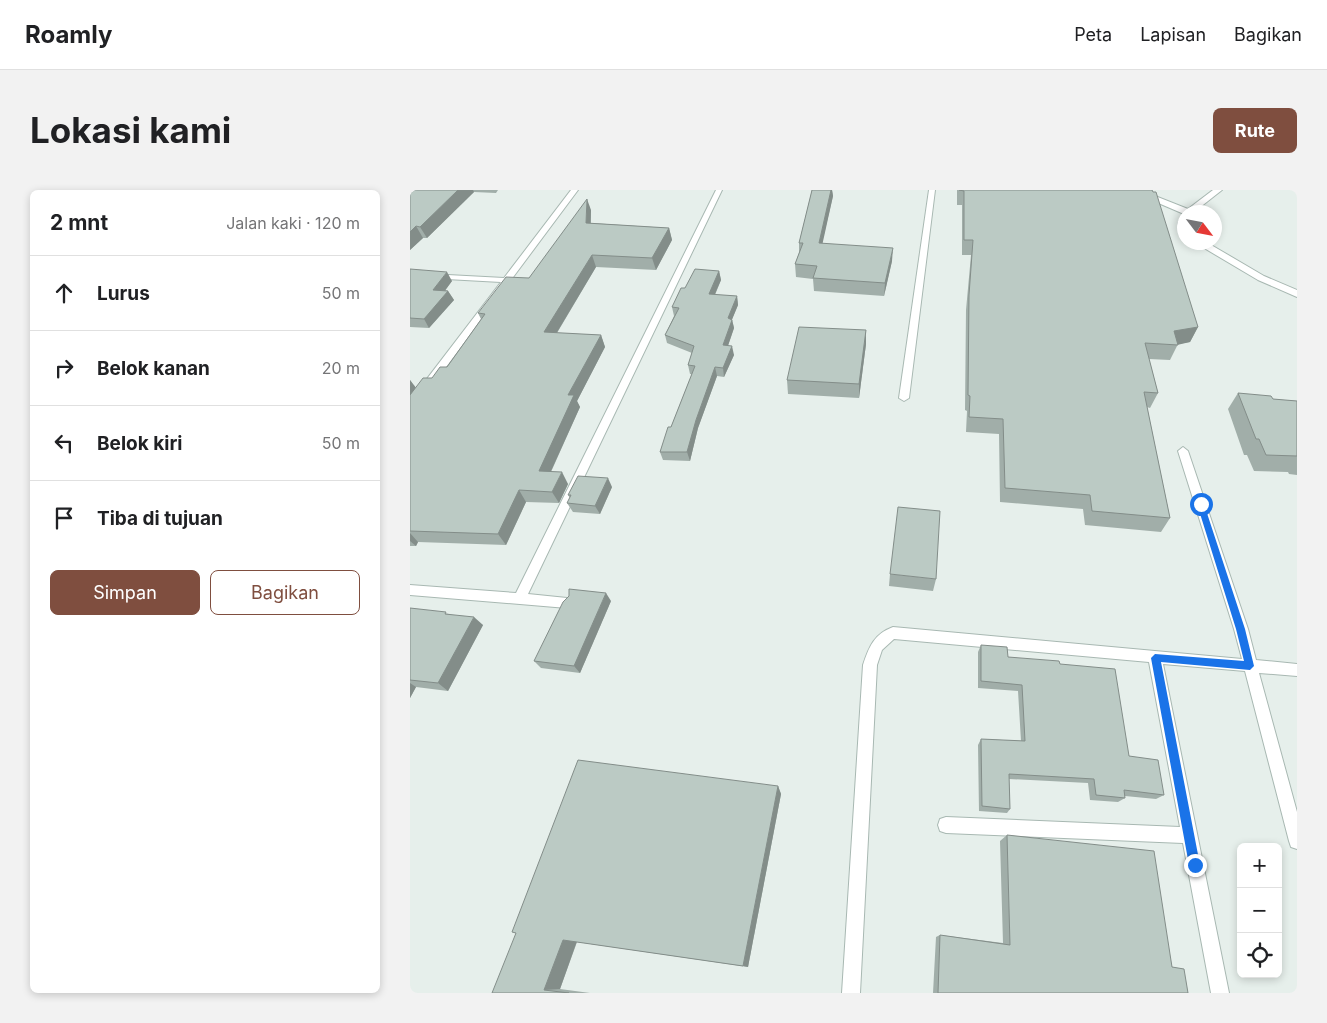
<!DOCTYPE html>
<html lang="id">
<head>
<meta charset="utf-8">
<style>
	body { margin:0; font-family:Inter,sans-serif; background:#f2f2f2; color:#202124 }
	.controls { position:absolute; right:15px; bottom:15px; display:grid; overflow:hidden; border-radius:8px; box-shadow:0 2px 8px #0003 }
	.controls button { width:45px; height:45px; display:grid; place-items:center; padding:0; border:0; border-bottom:1px solid #e0e0e0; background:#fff; color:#202124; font:25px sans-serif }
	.compass { position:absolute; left:767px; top:15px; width:45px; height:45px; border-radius:50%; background:#fff; box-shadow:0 2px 8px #0003; rotate:122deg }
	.stop { position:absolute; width:15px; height:15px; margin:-11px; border:4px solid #1a73e8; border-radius:50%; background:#fff }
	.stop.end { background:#1a73e8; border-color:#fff; box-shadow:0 1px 5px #0008 }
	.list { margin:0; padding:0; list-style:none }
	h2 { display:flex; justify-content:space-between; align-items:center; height:65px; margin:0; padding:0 20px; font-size:21px }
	h2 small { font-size:16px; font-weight:400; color:#757577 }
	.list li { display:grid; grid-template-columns:32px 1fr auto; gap:15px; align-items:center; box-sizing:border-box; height:75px; padding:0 20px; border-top:1px solid #e0e0e0 }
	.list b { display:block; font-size:19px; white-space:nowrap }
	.list em { font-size:16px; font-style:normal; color:#757577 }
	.actions { display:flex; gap:10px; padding:15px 20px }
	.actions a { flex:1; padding:11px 0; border:1px solid #7f4e3f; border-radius:8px; text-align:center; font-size:18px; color:#7f4e3f }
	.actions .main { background:#7f4e3f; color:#fff }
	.icon { flex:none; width:28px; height:28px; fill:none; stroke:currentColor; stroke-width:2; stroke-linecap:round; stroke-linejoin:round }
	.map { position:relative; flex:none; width:887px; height:803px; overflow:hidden; border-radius:8px }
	header { display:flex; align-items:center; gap:30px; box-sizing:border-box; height:70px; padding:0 25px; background:#fff; border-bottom:1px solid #e0e0e0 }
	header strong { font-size:24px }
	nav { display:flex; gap:28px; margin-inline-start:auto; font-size:18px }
	.intro { display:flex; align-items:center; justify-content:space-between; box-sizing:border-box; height:120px; padding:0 30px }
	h1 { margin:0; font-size:35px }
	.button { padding:12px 22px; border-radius:8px; background:#7f4e3f; color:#fff; font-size:18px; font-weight:700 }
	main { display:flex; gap:30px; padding:0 30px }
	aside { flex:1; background:#fff; border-radius:8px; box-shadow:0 2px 8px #0003 }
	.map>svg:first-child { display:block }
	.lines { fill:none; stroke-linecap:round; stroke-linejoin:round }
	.lane-casing { stroke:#a8b8b2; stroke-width:2 }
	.street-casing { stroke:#a8b8b2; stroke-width:2 }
	.lane { fill:#fff; fill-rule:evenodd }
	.street { fill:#fff; fill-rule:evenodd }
	.wall { fill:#a1aea9 }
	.shaded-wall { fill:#838d89 }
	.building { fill:#bbcac4; stroke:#838d89 }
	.route { fill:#1a73e8 }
</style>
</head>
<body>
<header>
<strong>Roamly</strong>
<nav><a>Peta</a><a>Lapisan</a><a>Bagikan</a></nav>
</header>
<div class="intro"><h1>Lokasi kami</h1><a class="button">Rute</a></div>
<main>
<aside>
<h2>2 mnt<small>Jalan kaki · 120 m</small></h2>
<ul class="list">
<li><svg class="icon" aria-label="ahead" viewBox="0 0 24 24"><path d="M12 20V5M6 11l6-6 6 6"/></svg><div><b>Lurus</b></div><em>50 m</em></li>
<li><svg class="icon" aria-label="right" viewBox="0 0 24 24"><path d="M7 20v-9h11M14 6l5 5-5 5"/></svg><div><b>Belok kanan</b></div><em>20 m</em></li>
<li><svg class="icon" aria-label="left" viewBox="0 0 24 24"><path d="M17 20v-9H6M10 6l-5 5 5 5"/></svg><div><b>Belok kiri</b></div><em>50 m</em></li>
<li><svg class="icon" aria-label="arrive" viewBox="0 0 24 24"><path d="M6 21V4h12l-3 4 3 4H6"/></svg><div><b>Tiba di tujuan</b></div></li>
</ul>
<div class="actions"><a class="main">Simpan</a><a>Bagikan</a></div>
</aside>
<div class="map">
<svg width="887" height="803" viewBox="0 0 887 803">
	<rect width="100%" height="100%" fill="#e6efeb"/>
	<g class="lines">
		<g class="lane-casing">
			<g id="lane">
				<polygon points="161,0 168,0 4,220 0,221 0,211 91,92 0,87 0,83 94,88"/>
				<polygon points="306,0 312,0 118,404 157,408 161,409 163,413 161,417 157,418 0,405 0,395 106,403"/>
				<polygon points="519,0 525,0 499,208 494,211 489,208"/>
				<path d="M773 257 778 261 838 439 846 470 887 474V486L849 483 887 622V659L881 657 879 651 835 481 753 474 819 803H801L773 653 536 643 530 641 528 635 530 629 536 627 770 637 739 472 484 449 472 460 467 475 450 803H432L453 475C459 457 464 444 483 437L832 469 824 439 768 261Z"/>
			</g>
		</g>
		<g class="street-casing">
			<g id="street">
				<polygon points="718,0 730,0 778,19 803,0 812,0 784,22 774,24"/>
				<polygon points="774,27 774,44 769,41 768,34 771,28"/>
				<polygon points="784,52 796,52 854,86 887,100 887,107 848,90"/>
			</g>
		</g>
		<use href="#lane" class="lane"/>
		<use href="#street" class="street"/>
	</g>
	<g class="wall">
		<polygon points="0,0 88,0 86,3 64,2 17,48 13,48 0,60"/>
		<polygon points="402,0 422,0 423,6 412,53 482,71 474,106 404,101 403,89 386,87 385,74 389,63 389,53"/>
		<polygon points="547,0 742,0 788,137 780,152 768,154 760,170 739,169 748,203 740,218 737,217 760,328 751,342 675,335 673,319 590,312 589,244 556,242 557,221 555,220 556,120 561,65 552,65 552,15 547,15"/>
		<polygon points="181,20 181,33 259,38 262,50 246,80 186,77 147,143 191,145 195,157 167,211 170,217 141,282 158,294 149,313 116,312 96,355 8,352 6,356 0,356 0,190 5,198 22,188 37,177 71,129 68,123 119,88"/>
		<polygon points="0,79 42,91 35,100 38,101 44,110 19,138 0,137"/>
		<polygon points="309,81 311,90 305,105 327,106 328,115 322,129 324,138 318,156 324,165 314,187 307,186 288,238 280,271 253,270 250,262 261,237 282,184 280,184 278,175 282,163 257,153 255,145 264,126 262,117"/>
		<polygon points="456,140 456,154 449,208 378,204 377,190"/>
		<polygon points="828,203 863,209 887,211 887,285 879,284 878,282 844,281 837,265 834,265 818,219"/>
		<polygon points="202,297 190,324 163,322 157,313 160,308 158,305"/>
		<polygon points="480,384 526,389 523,401 479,396"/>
		<polygon points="201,411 170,483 131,478 124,471"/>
		<polygon points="0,418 39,424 73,435 38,501 6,497 0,508"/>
		<polygon points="571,455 598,467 650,474 719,566 754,605 746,609 715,606 715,608 708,612 680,610 678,593 599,589 600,619 597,623 569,621 568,555 571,549 611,551 608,501 568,498 568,462"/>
		<polygon points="368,596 371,604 338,777 167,752 150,799 180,803 82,803"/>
		<polygon points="597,645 762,777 778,803 523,803 526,747 530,745 593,753 590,651"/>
	</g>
	<g class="shaded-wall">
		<polygon points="48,0 63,0 64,2 17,48 10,37"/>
		<polygon points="421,0 422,0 423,6 410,65 409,53"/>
		<polygon points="177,9 181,20 180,45 176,33"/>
		<polygon points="6,36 13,48 0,60 0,42"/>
		<polygon points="259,38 262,50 246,80 242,68"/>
		<polygon points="483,58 482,71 474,106 475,93"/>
		<polygon points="182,65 186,77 140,154 134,142"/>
		<polygon points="309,81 311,90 301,113 299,104"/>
		<polygon points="37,82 42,91 29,109 23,100"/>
		<polygon points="38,101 44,110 19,138 14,129"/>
		<polygon points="327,106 328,115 319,137 318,128"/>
		<polygon points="322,130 324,138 315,164 313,155"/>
		<polygon points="788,137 780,152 767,155 764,141"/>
		<polygon points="456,140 456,154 449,208 449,194"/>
		<polygon points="191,145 195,157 167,211 170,217 136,292 129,281 158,205"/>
		<polygon points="322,156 324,165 314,187 313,178"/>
		<polygon points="305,177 307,186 288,238 280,271 277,262 286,230"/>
		<polygon points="0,190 7,199 0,208"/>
		<polygon points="152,282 158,294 149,313 142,302"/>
		<polygon points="198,288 202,297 190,324 185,316"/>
		<polygon points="109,300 116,312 96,355 88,344"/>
		<polygon points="0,343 8,352 6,356 0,351"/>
		<polygon points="196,403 201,411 170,483 164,476"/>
		<polygon points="64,427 73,435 38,501 28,493"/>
		<polygon points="0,493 6,497 0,508"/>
		<polygon points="368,596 371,604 338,777 333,776"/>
		<polygon points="153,750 167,751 150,799 134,800"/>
	</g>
	<g class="building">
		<polygon points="0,0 48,0 10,37 6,36 0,42"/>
		<polygon points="402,0 421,0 409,53 483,58 475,93 403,88 407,76 385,74 393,53 389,53"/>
		<polygon points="549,0 742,0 743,2 746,2 788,137 764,141 768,155 735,153 748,203 734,202 760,328 682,321 680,305 595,298 593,229 559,227 560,206 558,205 559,105 563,50 554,50 554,1"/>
		<polygon points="177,9 176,33 259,38 242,68 182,65 134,142 191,145 158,205 164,205 129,281 152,282 142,302 109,300 88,344 0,341 0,205 13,188 22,188 30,177 37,177 75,124 68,123 96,87 119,88"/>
		<polygon points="0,79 37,82 23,100 38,101 14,129 0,128"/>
		<polygon points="285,79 309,81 299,104 327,106 318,128 322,130 313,155 322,156 313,178 305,177 286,230 277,262 250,262 258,237 261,237 285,176 278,175 284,156 255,145 269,118 262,117 271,98 275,98"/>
		<polygon points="389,137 456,140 449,194 377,190"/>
		<polygon points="828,203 861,206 863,209 887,211 887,266 856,265 849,249 846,249"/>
		<polygon points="168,286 198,288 185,316 157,313 161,305 158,305"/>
		<polygon points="488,317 530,321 526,389 480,384"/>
		<polygon points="159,399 196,403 164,476 124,471 153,412 159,406"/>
		<polygon points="0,418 36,422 35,424 64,427 28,493 0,490"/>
		<polygon points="571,455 597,457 598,467 649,471 650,474 705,479 719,566 748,570 754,605 714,600 715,608 686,605 684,589 599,584 600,619 572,616 571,549 615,551 612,495 571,491"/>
		<polygon points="168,570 368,596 333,776 153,750 134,800 159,803 82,803 106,743 102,742"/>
		<polygon points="597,645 744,661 762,777 774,779 778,803 528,803 530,745 600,755"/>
	</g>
	<polygon class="route" points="791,311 794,314 835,439 844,476 840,480 751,472 790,675 788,678 785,680 781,678 779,675 741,468 745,464 834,471 826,439 787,314"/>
</svg>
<div class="controls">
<button>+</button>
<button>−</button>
<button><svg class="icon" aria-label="locate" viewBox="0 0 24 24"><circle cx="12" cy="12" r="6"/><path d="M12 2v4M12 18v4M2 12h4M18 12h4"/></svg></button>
</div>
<svg class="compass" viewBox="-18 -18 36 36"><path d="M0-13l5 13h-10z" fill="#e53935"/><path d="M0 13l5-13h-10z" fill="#757577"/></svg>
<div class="stop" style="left:791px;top:314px"></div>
<div class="stop end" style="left:785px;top:675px"></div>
</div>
</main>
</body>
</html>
